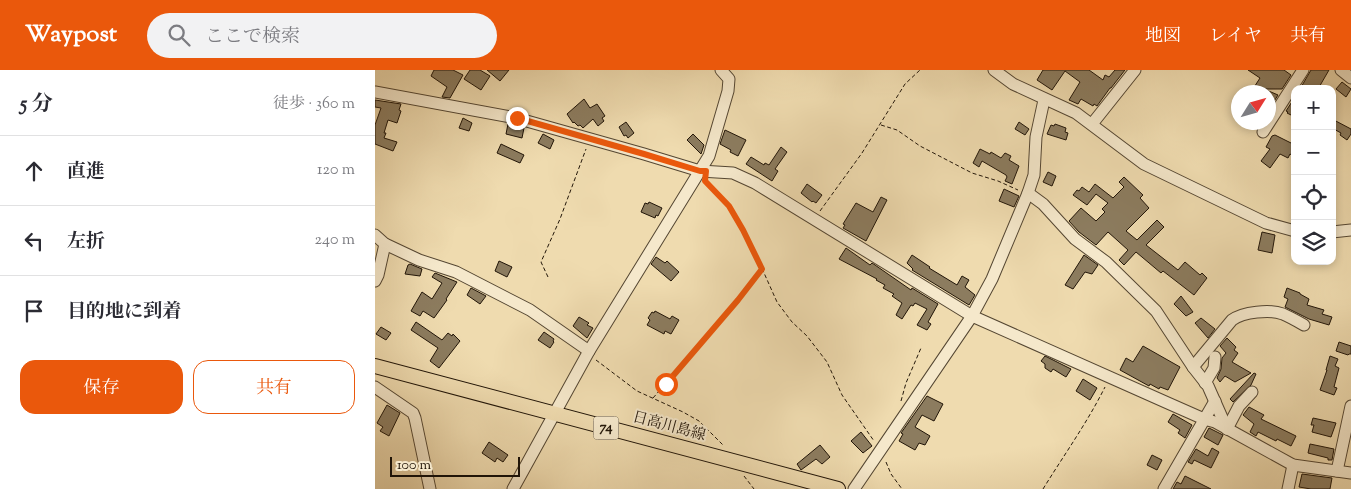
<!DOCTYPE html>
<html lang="ja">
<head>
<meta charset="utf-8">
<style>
	body { margin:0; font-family:"Sorts Mill Goudy","Noto Serif JP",serif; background:#f2f2f3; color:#2b2b33 }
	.controls { position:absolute; right:15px; top:15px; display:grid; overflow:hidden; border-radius:10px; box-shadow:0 2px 8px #0003 }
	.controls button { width:45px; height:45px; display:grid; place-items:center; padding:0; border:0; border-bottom:1px solid #e1e1e2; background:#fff; color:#2b2b33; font:25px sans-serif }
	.compass { position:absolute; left:856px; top:15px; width:45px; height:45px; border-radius:50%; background:#fff; box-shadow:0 2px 8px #0003; rotate:53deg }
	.scale { position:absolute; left:15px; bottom:12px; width:130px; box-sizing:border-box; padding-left:5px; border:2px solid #211508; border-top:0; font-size:14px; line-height:18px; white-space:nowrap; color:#211508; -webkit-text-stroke:4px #f5e8cb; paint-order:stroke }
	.stop { position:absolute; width:15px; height:15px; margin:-11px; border:4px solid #ea580c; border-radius:50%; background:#fff }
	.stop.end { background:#ea580c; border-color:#fff; box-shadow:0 1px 5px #0008 }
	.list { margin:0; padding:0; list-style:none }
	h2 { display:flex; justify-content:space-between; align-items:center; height:65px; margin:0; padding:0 20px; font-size:21px }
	h2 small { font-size:16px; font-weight:400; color:#7c7c81 }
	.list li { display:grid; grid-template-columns:32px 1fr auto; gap:15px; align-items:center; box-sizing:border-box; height:70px; padding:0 20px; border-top:1px solid #e1e1e2 }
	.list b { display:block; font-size:19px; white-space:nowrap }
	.list em { font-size:16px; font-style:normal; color:#7c7c81 }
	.actions { display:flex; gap:10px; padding:15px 20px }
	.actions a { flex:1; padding:11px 0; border:1px solid #ea580c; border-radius:15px; text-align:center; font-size:18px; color:#ea580c }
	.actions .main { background:#ea580c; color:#fff }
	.icon { flex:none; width:28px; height:28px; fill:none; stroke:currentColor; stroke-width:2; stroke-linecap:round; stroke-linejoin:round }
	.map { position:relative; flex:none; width:976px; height:419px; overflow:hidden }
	header { display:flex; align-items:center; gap:30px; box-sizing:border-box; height:70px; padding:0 25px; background:#ea580c; color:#fff }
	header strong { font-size:24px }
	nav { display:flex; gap:28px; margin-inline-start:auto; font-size:18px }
	.search { width:350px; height:45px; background:#f2f2f3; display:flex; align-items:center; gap:12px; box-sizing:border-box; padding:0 18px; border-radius:28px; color:#7c7c81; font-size:19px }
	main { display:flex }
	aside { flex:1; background:#fff }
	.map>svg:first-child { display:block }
	.building { fill:#8c7c5f; stroke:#211508 }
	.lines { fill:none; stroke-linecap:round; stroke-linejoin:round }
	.minor-casing { stroke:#544632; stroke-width:13 }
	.major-casing { stroke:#211508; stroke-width:16 }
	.path { stroke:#211508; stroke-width:1; stroke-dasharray:4 2.5; stroke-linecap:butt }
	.minor { stroke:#f5e8cb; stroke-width:11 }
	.major { stroke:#efdbaf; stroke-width:14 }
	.route { stroke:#ea580c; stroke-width:6 }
	.labels { text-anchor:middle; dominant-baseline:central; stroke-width:4; stroke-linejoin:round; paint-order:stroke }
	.shield { fill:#f5e8cb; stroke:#615442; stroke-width:1 }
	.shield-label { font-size:14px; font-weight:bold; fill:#211508 }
	.street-label { font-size:15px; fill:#211508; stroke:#f5e8cb }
</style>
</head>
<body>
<header>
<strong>Waypost</strong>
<div class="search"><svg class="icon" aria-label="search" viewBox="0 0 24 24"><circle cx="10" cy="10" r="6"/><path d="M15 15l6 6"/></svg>ここで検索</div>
<nav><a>地図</a><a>レイヤ</a><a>共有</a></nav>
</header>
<main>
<aside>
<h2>5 分<small>徒歩 · 360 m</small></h2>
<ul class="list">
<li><svg class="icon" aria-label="ahead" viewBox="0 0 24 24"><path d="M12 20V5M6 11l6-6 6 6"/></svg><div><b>直進</b></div><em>120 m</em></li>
<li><svg class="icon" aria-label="left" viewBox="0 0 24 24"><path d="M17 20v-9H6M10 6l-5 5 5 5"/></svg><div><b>左折</b></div><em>240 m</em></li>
<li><svg class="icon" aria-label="arrive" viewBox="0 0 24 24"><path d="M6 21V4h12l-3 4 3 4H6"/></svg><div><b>目的地に到着</b></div></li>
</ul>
<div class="actions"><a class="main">保存</a><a>共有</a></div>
</aside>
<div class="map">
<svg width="976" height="419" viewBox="0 0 976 419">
	<rect width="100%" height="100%" fill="#efdbaf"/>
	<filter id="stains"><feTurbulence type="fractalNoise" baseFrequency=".004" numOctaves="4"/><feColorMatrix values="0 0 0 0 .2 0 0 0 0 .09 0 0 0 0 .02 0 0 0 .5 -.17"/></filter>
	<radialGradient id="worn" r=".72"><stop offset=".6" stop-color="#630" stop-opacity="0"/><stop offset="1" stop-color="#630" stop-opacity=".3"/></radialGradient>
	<g class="building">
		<polygon points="59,0 78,0 88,5 75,28 67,27 72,17 56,6"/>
		<polygon points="95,0 105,0 115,6 106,20 89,9"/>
		<polygon points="112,0 134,0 125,11"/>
		<polygon points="668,0 714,0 728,10 730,5 734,7 740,0 750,0 736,18 735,18 722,36 719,34 718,36 706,29 703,34 694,30 705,12 690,1 677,20 662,10"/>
		<polygon points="873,0 909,0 916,5 907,19 889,19 903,25 898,33 894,31 894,22 876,22 885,8"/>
		<polygon points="936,0 954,0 943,19 925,19"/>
		<polygon points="967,12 976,19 971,27 961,19"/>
		<polygon points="920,27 920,47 912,43 913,42 911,41"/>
		<polygon points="209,29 215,38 222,34 230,46 227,48 229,51 223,56 218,49 208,58 205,55 203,56 199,52 198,53 192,44"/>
		<polygon points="0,30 26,34 24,40 26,41 22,53 13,50 9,63 11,63 9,68 22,72 18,81 0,74 0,55 6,38 0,37"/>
		<polygon points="88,48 97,53 94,61 84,58"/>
		<polygon points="957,49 976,59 976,64 972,70 965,65 966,63 957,58"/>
		<polygon points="251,52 259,63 253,68 251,65 249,66 244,57"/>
		<polygon points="644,52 654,59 650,65 640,59"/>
		<polygon points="133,54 149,58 147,68 131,64"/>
		<polygon points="680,54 691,58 690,62 693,63 691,70 672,64 676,55 679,56"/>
		<polygon points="350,60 371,70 363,86 355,82 356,80 345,74"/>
		<polygon points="168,64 179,70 175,79 163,73"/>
		<polygon points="318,64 329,75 326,84 312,70"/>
		<polygon points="900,65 920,75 920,87 915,84 913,88 905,84 895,98 886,91 895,79 891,77 897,66"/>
		<polygon points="126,74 149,85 145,93 122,83"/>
		<polygon points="406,77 412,82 400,99 403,101 397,111 371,94 376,87 389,95 390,93 394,95"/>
		<polygon points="605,79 615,84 616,82 626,88 630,83 636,86 634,90 644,96 637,114 630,111 632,107 631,105 607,91 604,97 598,93"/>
		<polygon points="673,102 681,106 677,116 668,112"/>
		<polygon points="749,107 768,125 765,128 774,138 751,161 762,170 782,150 789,157 771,175 803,200 810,192 825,205 827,203 832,208 819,225 788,201 786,203 761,182 749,195 744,190 753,180 733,162 721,175 704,162 694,151 706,138 721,151 730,142 727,139 733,133 721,124 712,135 698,125 702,120 704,121 707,117 714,122 720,114 738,128 749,117 744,112"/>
		<polygon points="432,114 447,125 441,133 438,131 437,132 426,123"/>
		<polygon points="629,119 644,126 639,137 624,131"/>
		<polygon points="506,127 512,130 491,171 468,158 470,155 468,154 481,133 498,142"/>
		<polygon points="274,132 287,138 283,146 281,145 280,148 266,142 270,133 273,134"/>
		<polygon points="887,162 900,165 897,183 883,180"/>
		<polygon points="471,178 495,195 497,193 500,195 536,220 537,218 563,234 553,252 556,254 552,260 542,255 552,239 540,233 538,236 536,235 527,249 521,245 527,233 517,226 519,224 508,218 510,215 501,210 502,209 464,189"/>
		<polygon points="537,185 555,197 554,198 582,215 587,206 594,210 590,217 600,225 594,235 537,200 538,199 532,193"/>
		<polygon points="709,185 723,195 717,204 710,202 698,219 690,215"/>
		<polygon points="281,187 290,193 292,191 304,202 296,211 276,194"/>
		<polygon points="124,191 137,197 132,207 120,201"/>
		<polygon points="35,194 47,199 45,206 30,204 33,195"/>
		<polygon points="60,203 82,212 71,229 72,230 59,248 48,241 45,246 36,241 47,222 57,229 67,213 57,207"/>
		<polygon points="96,218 111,226 105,234 92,225"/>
		<polygon points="912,218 925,223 925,224 934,229 932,235 949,240 947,244 957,247 954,255 934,249 910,237 913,229 909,227"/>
		<polygon points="806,226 818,242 811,246 799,234"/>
		<polygon points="280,241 295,249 297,246 304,250 296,264 290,261 289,264 272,255 275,250 273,248 277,242 279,243"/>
		<polygon points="204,247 214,253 212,255 218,258 212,268 198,256"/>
		<polygon points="826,248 840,259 833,268 820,253"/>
		<polygon points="41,252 67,270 73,263 77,266 78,264 85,271 64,298 55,291 63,278 36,260"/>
		<polygon points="6,257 16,263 11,270 1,264"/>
		<polygon points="169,262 179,269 178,271 179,272 175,278 163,270"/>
		<polygon points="852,268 861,277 859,280 863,283 857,292 876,303 860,312 850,306 845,312 842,308 846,299 847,288 851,283 845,276"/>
		<polygon points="964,272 976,276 976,284 974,284 973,285 961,281"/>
		<polygon points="768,276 805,297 793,320 785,317 784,319 775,314 774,316 745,300 751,288 758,292"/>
		<polygon points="670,286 696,299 691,307 678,299 676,302 670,298 670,294 666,291"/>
		<polygon points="955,286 963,289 960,296 964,298 959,317 962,318 959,325 945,320 952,300 951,300"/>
		<polygon points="879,303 881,304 876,315 858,332 855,329"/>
		<polygon points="708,309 722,318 715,330 701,321"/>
		<polygon points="552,326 568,334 559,351 547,345 540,357 555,366 550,375 544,373 540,380 524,371 528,364 526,363"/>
		<polygon points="12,335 25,343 14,366 5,361 8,357 2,353"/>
		<polygon points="874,337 889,345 886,349 921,366 916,376 902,369 901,371 883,362 881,366 875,362 879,354 868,345"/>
		<polygon points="798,344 817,355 810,368 803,363 805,360 793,352"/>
		<polygon points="938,348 961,353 956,367 937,362 939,355 936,355"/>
		<polygon points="834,358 848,365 843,375 829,367"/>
		<polygon points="486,362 497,376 488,383 476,371"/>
		<polygon points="114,372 133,385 128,392 122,388 120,392 107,383"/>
		<polygon points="935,374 959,379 957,390 953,390 953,388 933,383"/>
		<polygon points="445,375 455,387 447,394 441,389 426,400 422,394"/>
		<polygon points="837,378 844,382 836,398 819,390 817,394 813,392 821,379 833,386"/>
		<polygon points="777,385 787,390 782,400 772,395"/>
		<polygon points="927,404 957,408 955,419 936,419 924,417"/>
		<polygon points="810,406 836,419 798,419 802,412 806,414"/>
	</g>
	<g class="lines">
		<g class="minor-casing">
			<g id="minor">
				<polyline points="619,0 638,14 701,43 769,94 891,153 920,161"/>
				<polyline points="966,0 976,8"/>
				<polyline points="0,22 141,48 269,84 325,101 358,103 380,113 597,246 795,334 829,349 840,352 918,395 976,403"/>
				<polyline points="717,54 760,0"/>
				<polyline points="888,62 928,0"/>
				<polyline points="653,123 668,134 700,169 731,192 781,241 818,297 833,316 852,359"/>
				<polyline points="957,162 976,160"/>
				<polyline points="0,165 10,174 44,190 81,202 155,240 214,281"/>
				<polyline points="0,211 3,205 10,174"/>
				<path d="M818 297 857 250C868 242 895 239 908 244 915 247 922 251 929 255"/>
				<polyline points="830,313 839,298 840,287"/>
				<polyline points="0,317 38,343 40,348 55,419"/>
				<polyline points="852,359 864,336 877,322"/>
				<polyline points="962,401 976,336"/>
				<polyline points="138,419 214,281 334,86 353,21 354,9 346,0"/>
				<polyline points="479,419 597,246 617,209 653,123 659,105 661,67 669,30"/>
				<polyline points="789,419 840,331"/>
				<polyline points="913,419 918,395"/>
			</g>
		</g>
		<g class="major-casing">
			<polyline id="major" points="0,296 463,419"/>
		</g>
		<g class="path">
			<polyline points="506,55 522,60 545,76 597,103 623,111 643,120"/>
			<polyline points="331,112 354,136 381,185 402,232 417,252 432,266 452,292 467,325 499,371"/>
			<polyline points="445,141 487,83 530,14 545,0"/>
			<polyline points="173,207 166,192 185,149 211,79"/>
			<polyline points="221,290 262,321 308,342 324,351 349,376"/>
			<polyline points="278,328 363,231 386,199"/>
			<polyline points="526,331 531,313 546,278"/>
			<polyline points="511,392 516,404 527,419"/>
			<polyline points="369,406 379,419"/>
			<path d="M668 419C689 385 712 353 730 317"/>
		</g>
		<use href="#minor" class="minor"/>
		<use href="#major" class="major"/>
	</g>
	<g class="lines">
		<polyline class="route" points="142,48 269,84 325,101 331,101 330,111 354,136 368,160 387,199 363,230 291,314"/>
	</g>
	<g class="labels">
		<rect class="shield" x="218.5" y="346.5" width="25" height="23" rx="4"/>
		<g class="shield-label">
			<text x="231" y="358">74</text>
		</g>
		<g class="street-label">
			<text transform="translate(294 357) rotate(15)">日高川島線</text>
		</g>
	</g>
	<rect width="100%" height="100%" filter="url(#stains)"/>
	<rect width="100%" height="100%" fill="url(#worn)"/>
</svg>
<div class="controls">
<button>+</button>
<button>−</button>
<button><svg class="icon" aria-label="locate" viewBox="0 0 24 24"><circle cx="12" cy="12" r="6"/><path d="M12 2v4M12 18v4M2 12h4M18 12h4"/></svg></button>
<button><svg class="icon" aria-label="layers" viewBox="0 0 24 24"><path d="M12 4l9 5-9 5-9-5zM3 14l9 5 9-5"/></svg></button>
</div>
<svg class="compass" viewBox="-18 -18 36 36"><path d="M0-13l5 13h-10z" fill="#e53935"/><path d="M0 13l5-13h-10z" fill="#7c7c81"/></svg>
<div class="scale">100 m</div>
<div class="stop" style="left:291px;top:314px"></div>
<div class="stop end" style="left:142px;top:48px"></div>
</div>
</main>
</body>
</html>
